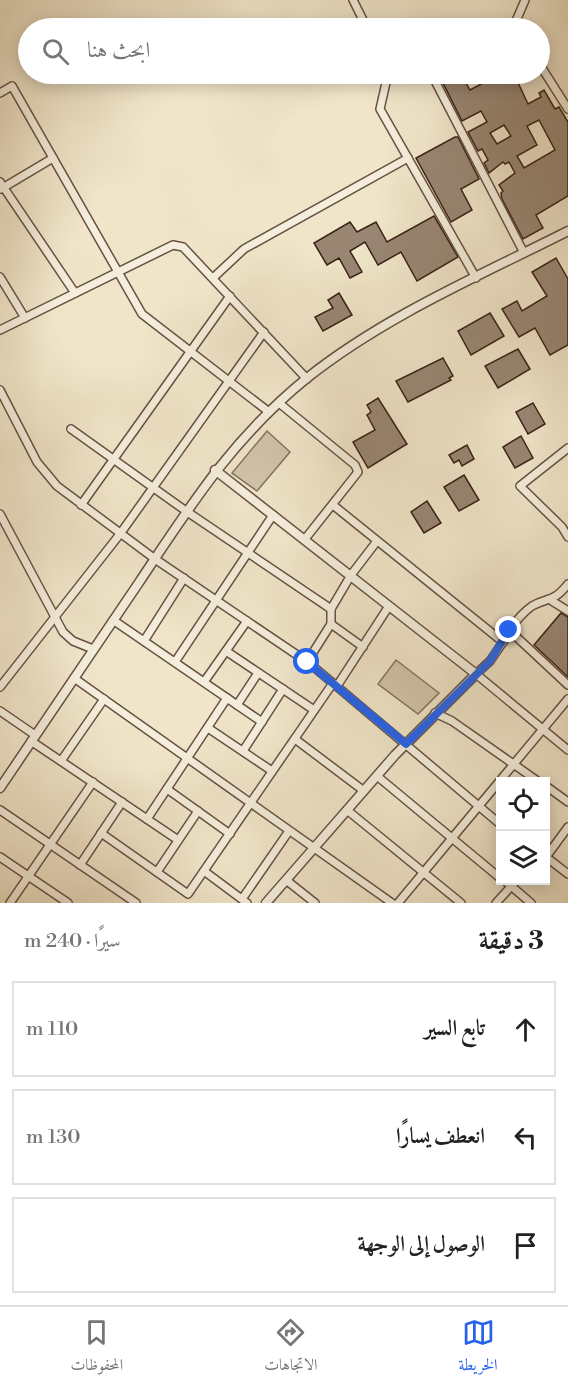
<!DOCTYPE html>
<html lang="ar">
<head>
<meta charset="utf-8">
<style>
	body { margin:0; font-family:"Libre Bodoni",Amiri,serif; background:#f2f2f2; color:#222; direction:rtl }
	.controls { position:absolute; right:18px; bottom:18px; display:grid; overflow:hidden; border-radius:0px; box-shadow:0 3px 15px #0003 }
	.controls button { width:54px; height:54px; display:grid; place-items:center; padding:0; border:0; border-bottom:2px solid #e0e0e0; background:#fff; color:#222; font:30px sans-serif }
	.stop { position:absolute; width:18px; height:18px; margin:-14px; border:4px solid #2563eb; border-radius:50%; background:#fff }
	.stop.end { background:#2563eb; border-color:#fff; box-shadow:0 2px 6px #0008 }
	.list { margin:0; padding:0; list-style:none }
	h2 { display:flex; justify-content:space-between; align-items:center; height:78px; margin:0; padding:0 24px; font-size:26px }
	h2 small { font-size:20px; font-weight:400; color:#767676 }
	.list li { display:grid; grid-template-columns:39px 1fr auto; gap:18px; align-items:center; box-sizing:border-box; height:96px; margin:0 12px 12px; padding:0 12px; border:2px solid #e0e0e0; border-radius:0px }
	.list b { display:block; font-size:22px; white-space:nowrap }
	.list em { font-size:20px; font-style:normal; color:#767676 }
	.icon { flex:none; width:33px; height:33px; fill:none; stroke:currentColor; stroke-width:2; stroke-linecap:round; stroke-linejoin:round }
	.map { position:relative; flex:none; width:568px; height:903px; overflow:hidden; direction:ltr }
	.search { position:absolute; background:#fff; box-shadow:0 3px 15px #0003; left:18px; right:18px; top:18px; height:66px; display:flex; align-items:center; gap:15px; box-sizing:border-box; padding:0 21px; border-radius:33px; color:#767676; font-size:22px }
	.sheet { height:402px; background:#fff }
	nav { display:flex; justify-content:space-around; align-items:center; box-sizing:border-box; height:84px; border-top:2px solid #e0e0e0; background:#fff; font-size:16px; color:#767676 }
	nav a { display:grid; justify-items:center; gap:3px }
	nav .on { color:#2563eb }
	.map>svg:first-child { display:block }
	.green { fill:#d1c4aa; stroke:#847260; stroke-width:1.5 }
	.building { fill:#988673; stroke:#382015; stroke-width:1.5; fill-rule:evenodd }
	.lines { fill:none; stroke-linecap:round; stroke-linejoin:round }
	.minor-casing { stroke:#665142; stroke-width:10 }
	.tertiary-casing { stroke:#665142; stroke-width:11 }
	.minor { stroke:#f5eedc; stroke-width:7 }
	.tertiary { stroke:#f5eedc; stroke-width:8 }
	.route { stroke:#2563eb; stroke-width:8 }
</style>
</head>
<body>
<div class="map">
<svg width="568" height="903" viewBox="0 0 568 903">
	<rect width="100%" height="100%" fill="#f0e5c9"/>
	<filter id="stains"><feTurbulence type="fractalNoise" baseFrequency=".00333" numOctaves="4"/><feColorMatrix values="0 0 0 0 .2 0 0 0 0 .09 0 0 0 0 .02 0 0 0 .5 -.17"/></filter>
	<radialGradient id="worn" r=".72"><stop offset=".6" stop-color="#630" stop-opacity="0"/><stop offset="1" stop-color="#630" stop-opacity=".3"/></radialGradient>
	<g class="green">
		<polygon points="267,431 290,452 257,491 232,473"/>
		<polygon points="396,660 439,693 418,714 378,684"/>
	</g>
	<g class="building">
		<path d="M450 74H461L470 90 500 74H514L528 104 541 97 539 93 544 90 555 109 559 107 568 122V196L536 215 543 228 523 239 502 199 501 193 503 191 499 185 515 173 509 162 505 164 503 162 489 173 484 163 488 160 482 149 478 151 468 132 487 122 481 111 462 121 441 79ZM539 120 555 150 524 168 517 156 537 145 527 126ZM504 125 511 136 497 144 490 133Z"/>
		<polygon points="455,137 458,137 479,179 461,189 472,210 451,222 416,158"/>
		<polygon points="434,216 458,257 417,281 401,252 378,265 365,242 350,251 362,272 350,278 339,258 327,265 314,243 350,222 357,232 376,222 387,242"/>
		<polygon points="556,258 568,279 568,345 550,355 535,328 519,337 502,309 517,301 522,311 547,296 532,272"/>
		<polygon points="339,293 352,315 323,331 315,317 333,308 328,300"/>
		<polygon points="490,313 504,336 471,355 458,331"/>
		<polygon points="518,349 530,369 498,388 485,366"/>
		<polygon points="443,358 453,376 449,378 451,380 408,402 396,381"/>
		<polygon points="378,398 407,444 368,468 353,442 375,430 367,415 371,412 367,405"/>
		<polygon points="533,403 545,424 528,434 516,412"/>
		<polygon points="521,436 533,458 515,468 503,447"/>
		<polygon points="467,445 474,459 462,466 459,460 454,463 449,455"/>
		<polygon points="464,475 479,500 459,511 444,487"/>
		<polygon points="427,501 441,523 424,533 411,512"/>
		<polygon points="561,613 568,617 568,677 534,645"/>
	</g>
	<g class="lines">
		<g class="minor-casing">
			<g id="minor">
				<polyline points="353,0 367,28"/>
				<polyline points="513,28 525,0"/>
				<polyline points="540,65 568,109"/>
				<polyline points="388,74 380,109 476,278"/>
				<polyline points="439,74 433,77 524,253"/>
				<polyline points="0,93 12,86 142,314 269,412"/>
				<polyline points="0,182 75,293"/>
				<polyline points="1,189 53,158"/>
				<polyline points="0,277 25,318"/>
				<polyline points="213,278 244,249 408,158"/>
				<polyline points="0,330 173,245 183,247 307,379"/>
				<polyline points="0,390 37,462 57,486 155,559 309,663 500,824"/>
				<polyline points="279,403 355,465 358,472 305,539"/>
				<polyline points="71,429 186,511 331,609"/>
				<polyline points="568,448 520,486 562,527 568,537"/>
				<polyline points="81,505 230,296"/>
				<polyline points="333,505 503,642 490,661 476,674 568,750"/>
				<polyline points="0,514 63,632 73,641 93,649"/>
				<polyline points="552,601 568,611"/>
				<polyline points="113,620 262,722"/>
				<polyline points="331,624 363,647"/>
				<path d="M509 630C516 621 522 613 532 606 548 597 553 603 568 584"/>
				<polyline points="144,641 184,578"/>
				<polyline points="503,642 509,630 568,685"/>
				<polyline points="226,651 314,710"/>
				<polyline points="175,662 273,515"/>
				<polyline points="307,662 331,624 331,609 351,575 377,541"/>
				<polyline points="74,678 392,903"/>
				<polyline points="204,682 247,621"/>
				<polyline points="337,686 389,606"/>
				<polyline points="0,687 120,534 264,332"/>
				<polyline points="237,705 258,673"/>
				<polyline points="0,711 35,735"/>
				<polyline points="435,713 452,721 539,782"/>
				<polyline points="208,728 272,771"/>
				<polyline points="295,739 364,791"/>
				<polyline points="31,741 178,840"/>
				<polyline points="243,751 283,689"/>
				<polyline points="61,761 104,699"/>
				<polyline points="377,776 500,878"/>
				<polyline points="546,786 568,802"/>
				<polyline points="167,789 230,834"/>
				<polyline points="0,810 136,903"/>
				<polyline points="347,810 461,903"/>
				<polyline points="147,819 227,698"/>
				<polyline points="101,833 188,894 333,683"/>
				<polyline points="0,857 68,903"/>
				<polyline points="546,857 568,827"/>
				<polyline points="546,857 568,874"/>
				<polyline points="80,865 122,802"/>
				<polyline points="204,871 247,903"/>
				<polyline points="157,872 198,811"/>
				<polyline points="286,880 315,903"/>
				<polyline points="504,880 531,903"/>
				<polyline points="242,899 289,831"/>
				<polyline points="10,903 93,782"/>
				<polyline points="398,903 568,699"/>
				<polyline points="496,903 517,880"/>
			</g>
		</g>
		<g class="tertiary-casing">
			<g id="tertiary">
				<polyline points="215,470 476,674 395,755 266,903"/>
				<path d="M0 788C46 719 93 650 140 581 192 503 233 438 307 378 385 316 479 276 568 231"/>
			</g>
		</g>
		<use href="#minor" class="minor"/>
		<use href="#tertiary" class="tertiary"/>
	</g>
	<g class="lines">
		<polyline class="route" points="307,662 406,744 490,661 509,630"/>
	</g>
	<rect width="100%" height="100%" filter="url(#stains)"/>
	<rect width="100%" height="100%" fill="url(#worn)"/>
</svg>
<div class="controls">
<button><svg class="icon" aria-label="locate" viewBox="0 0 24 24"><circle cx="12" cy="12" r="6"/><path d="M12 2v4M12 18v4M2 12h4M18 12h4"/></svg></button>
<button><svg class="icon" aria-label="layers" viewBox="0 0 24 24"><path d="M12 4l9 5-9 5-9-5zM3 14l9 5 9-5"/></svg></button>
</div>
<div class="stop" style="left:307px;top:662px"></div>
<div class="stop end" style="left:509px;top:630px"></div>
<div class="search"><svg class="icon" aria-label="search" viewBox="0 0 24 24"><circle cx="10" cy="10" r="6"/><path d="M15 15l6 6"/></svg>ابحث هنا</div>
</div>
<section class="sheet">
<h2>3 دقيقة<small>سيرًا · 240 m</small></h2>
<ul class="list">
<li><svg class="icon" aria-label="ahead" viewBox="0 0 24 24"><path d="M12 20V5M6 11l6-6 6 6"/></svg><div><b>تابع السير</b></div><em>110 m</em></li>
<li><svg class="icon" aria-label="left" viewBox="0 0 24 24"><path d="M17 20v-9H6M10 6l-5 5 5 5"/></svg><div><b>انعطف يسارًا</b></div><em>130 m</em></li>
<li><svg class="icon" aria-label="arrive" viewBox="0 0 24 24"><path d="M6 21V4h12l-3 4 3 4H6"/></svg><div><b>الوصول إلى الوجهة</b></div></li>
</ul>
</section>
<nav>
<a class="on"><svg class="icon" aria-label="map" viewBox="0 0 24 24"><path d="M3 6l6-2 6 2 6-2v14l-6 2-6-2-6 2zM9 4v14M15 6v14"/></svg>الخريطة</a>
<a><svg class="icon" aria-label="directions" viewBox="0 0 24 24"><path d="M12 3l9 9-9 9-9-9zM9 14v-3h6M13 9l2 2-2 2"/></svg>الاتجاهات</a>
<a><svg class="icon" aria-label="saved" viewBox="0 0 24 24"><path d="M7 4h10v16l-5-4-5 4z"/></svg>المحفوظات</a>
</nav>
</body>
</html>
